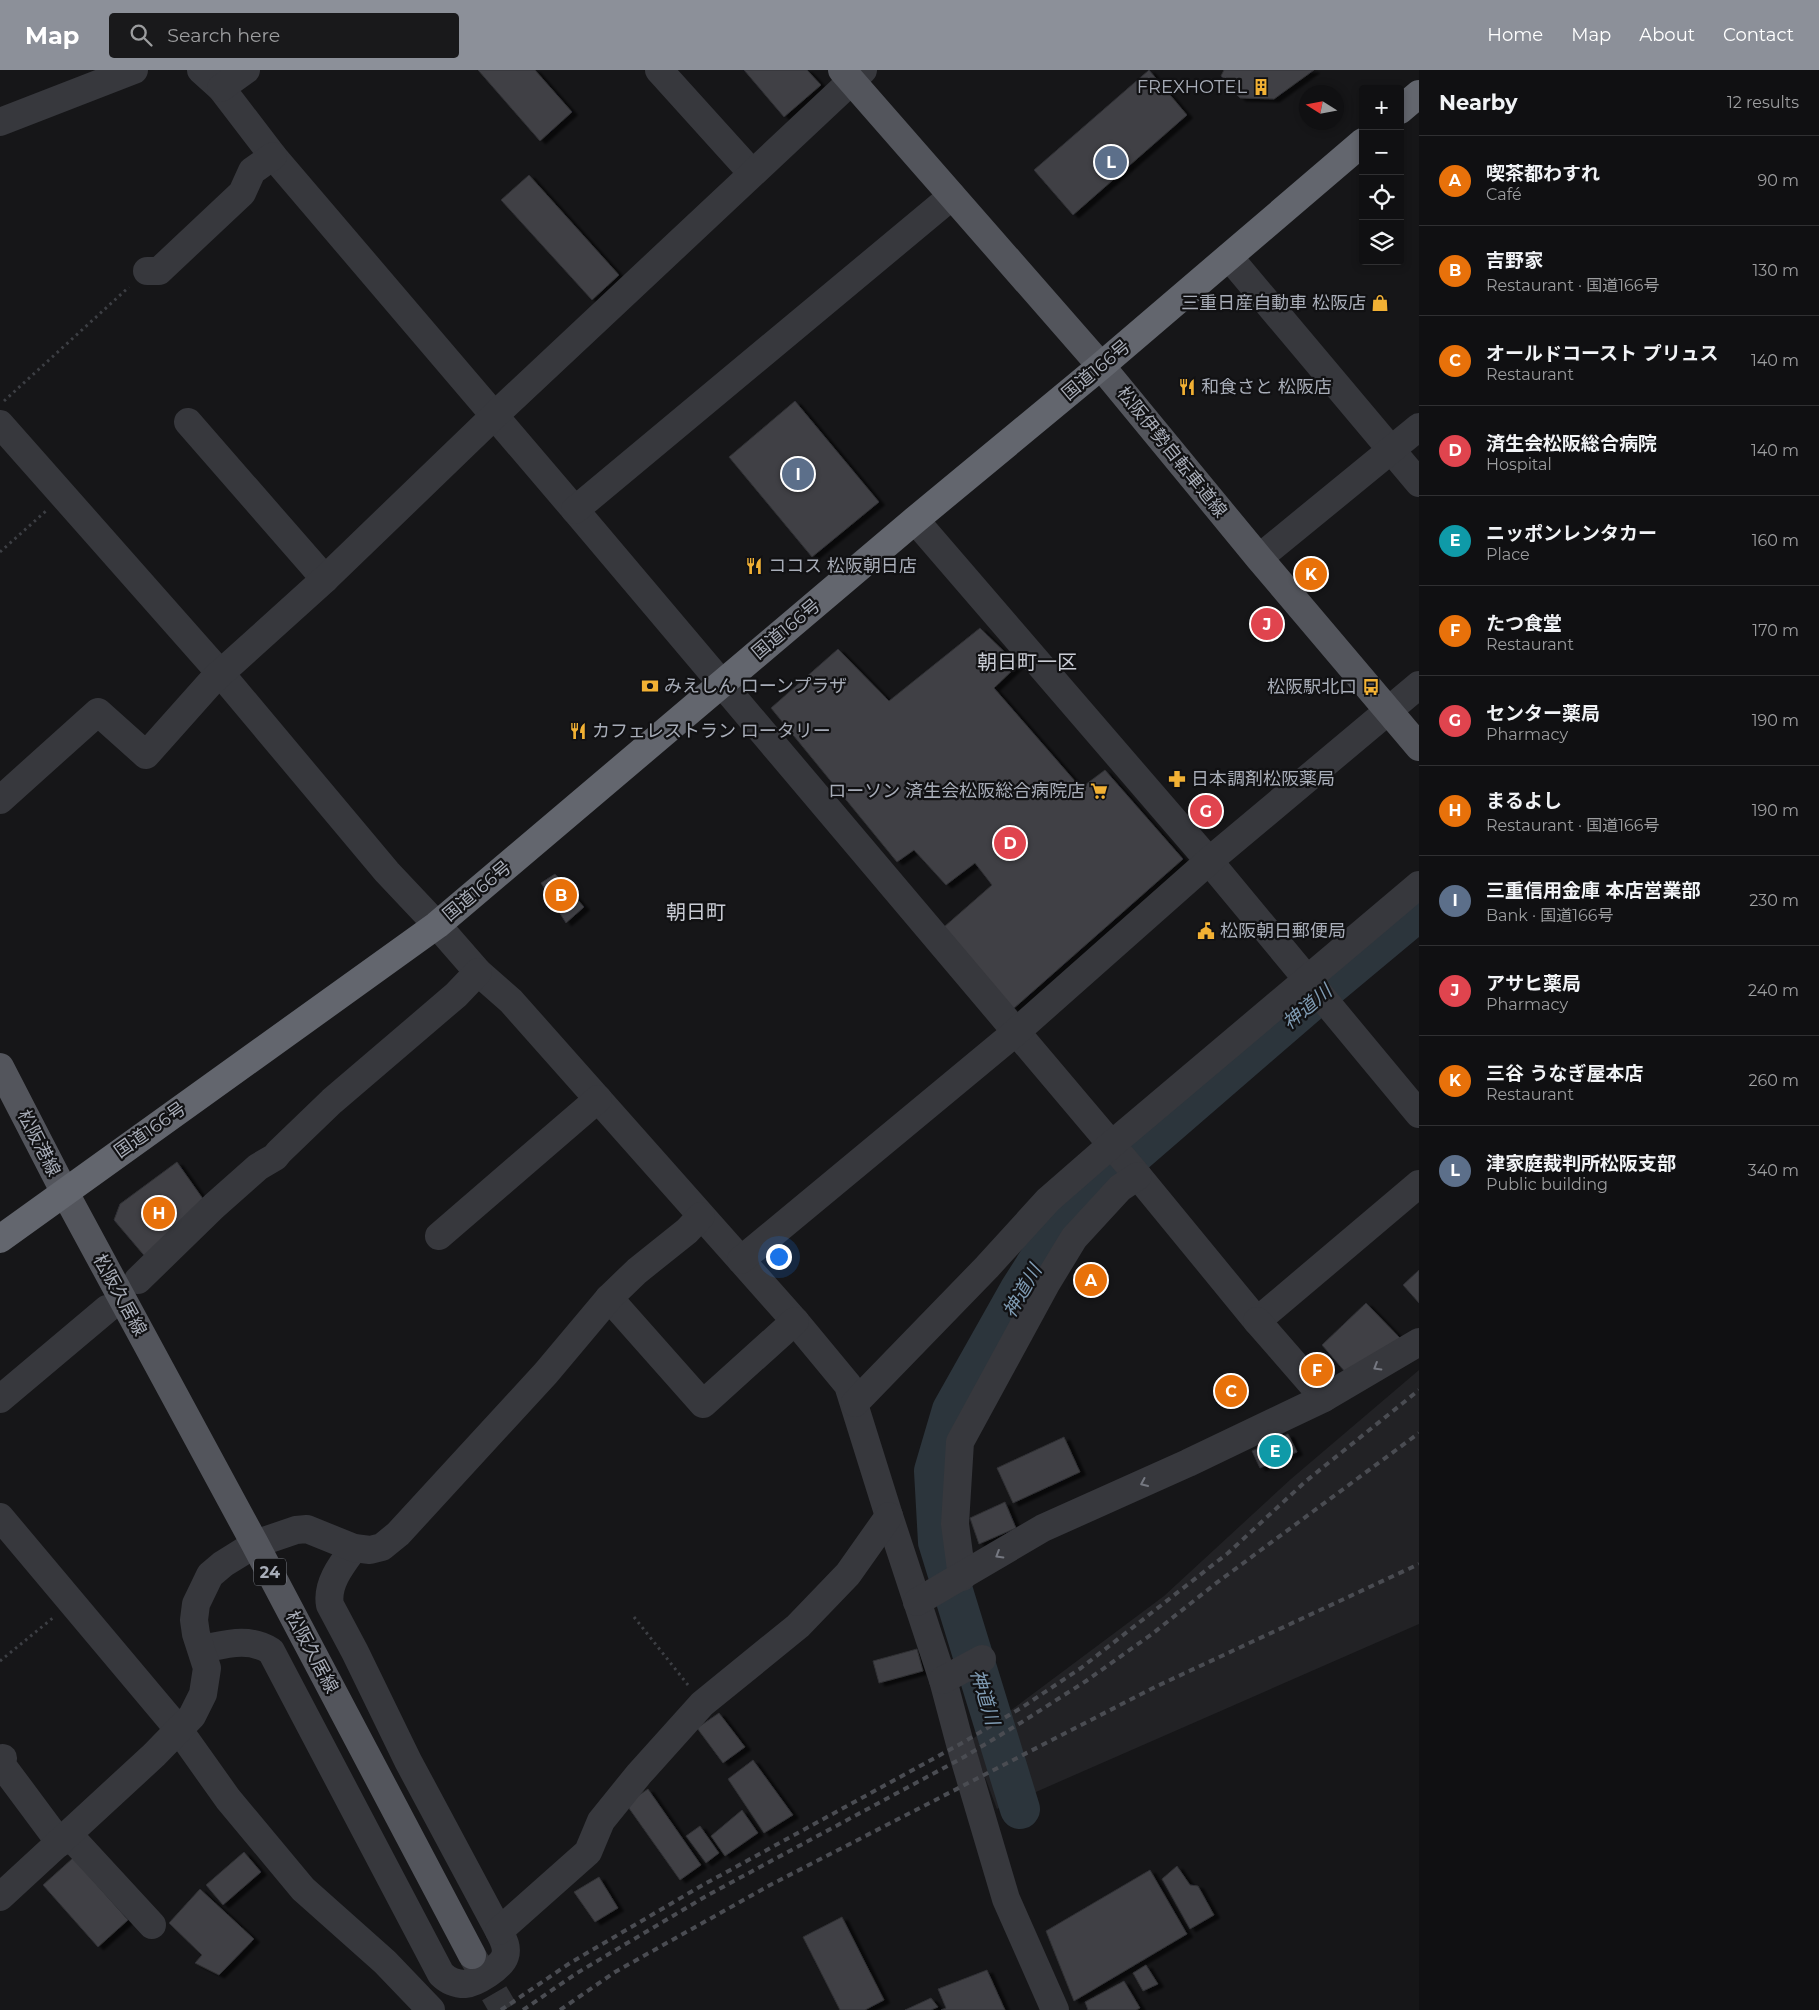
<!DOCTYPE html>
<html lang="en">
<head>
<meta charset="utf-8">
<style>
	body { margin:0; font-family:Montserrat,"Noto Sans JP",sans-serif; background:#19191b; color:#f1f3f6 }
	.controls { position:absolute; right:15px; top:15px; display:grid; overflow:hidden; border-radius:5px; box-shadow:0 2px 8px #0003 }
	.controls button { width:45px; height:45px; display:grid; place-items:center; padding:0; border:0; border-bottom:1px solid #303032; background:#101012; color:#f1f3f6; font:25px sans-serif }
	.compass { position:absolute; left:1299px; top:15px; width:45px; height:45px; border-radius:50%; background:#101012; box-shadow:0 2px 8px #0003; rotate:281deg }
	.you { position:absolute; left:778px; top:1186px; width:18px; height:18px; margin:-12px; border:4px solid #fff; border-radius:50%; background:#1a73e8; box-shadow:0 0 0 8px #1a73e833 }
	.badge { display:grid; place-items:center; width:32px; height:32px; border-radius:50%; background:#8c9099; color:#fff; font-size:16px; font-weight:700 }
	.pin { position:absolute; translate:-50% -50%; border:2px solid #fff; box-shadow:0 1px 5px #0006 }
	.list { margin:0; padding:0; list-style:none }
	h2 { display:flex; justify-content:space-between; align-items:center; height:65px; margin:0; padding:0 20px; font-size:21px }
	h2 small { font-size:16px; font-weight:400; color:#9c9d9f }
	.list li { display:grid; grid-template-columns:32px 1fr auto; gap:15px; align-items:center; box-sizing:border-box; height:90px; padding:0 20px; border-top:1px solid #303032 }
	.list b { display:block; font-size:19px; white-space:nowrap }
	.list p { margin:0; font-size:16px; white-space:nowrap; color:#9c9d9f }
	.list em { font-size:16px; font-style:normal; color:#9c9d9f }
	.icon { flex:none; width:28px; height:28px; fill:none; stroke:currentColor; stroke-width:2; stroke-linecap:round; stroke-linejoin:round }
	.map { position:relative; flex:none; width:1419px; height:1940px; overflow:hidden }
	header { display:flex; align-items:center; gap:30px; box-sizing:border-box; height:70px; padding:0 25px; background:#8c9099; color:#fff }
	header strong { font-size:24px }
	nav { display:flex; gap:28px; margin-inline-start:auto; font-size:18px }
	.search { width:350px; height:45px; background:#19191b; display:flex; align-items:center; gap:12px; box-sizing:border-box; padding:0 18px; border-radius:5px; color:#9c9d9f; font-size:19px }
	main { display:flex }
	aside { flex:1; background:#101012 }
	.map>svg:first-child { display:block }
	.built { fill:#222225 }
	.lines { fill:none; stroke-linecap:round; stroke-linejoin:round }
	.river { stroke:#2c353c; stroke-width:40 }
	.building { fill:#404145; stroke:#303034; filter:url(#shadow) }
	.major-tunnel { stroke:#333438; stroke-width:28; stroke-dasharray:28 14; stroke-linecap:butt }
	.path { stroke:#3d3f44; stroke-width:3; stroke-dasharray:2.5 4; stroke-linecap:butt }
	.minor { stroke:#37383d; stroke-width:28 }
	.major { stroke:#53555c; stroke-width:28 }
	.highway { stroke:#63666e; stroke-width:28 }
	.rail { stroke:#4a4c52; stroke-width:4; stroke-dasharray:6 5; stroke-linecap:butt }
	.oneway { stroke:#757881 }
	.labels { text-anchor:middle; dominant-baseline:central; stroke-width:4.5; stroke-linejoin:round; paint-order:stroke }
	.shield { fill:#111113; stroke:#7b7e86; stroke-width:1 }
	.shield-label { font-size:16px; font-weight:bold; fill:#a8adb8 }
	.poi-label { font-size:18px; fill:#a8adb8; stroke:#111113; text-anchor:start }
	.street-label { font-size:18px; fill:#a8adb8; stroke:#111113 }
	.water-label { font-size:19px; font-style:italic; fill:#7f9bb3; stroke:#111113 }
	.quarter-label { font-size:20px; fill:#c9ccd4; stroke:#111113 }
</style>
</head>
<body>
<header>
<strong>Map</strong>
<div class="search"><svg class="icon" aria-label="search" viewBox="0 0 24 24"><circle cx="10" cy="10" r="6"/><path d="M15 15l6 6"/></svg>Search here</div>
<nav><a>Home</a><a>Map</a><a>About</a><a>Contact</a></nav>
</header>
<main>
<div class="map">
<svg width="1419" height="1940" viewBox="0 0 1419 1940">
	<defs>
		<filter id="shadow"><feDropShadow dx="5.5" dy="3" stdDeviation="1" flood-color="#0009"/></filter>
	</defs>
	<rect width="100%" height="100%" fill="#161618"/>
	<polygon class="built" points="1419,1300 1419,1554 997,1739 971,1670 1164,1526 1291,1409"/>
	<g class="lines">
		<polyline class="river" points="1020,1739 938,1472 934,1401 952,1340 1019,1221 1062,1153 1135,1083 1305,936 1419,841"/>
	</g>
	<g class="building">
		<polygon points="478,0 535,0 572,42 540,71"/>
		<polygon points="744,0 807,0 821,15 784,47"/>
		<polygon points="1149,0 1187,45 1073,145 1034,100"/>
		<polygon points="1224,0 1314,0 1274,29 1240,28 1221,6"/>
		<polygon points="529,105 619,205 592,230 501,130"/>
		<polygon points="795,331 879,432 812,487 729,387"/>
		<polygon points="980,558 1018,595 994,618 1081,718 1105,700 1183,789 1013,939 944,857 992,815 975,793 946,815 914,780 897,792 771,638 838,579 889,631"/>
		<polygon points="555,804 584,837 566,853 541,813"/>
		<polygon points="177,1092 208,1136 148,1190 114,1150 120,1134"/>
		<polygon points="1419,1200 1419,1233 1403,1215"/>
		<polygon points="1366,1233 1400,1268 1346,1303 1322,1275"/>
		<polygon points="1288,1364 1297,1382 1260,1398 1252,1381"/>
		<polygon points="1064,1367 1080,1402 1013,1433 997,1398"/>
		<polygon points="1005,1432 1016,1458 979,1474 970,1448"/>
		<polygon points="917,1579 923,1601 879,1613 873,1591"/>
		<polygon points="719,1643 745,1677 723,1693 697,1658"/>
		<polygon points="753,1690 793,1745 764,1763 728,1709"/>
		<polygon points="648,1719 701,1795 680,1810 626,1734"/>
		<polygon points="742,1740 758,1763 725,1786 711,1766"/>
		<polygon points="700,1756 719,1783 706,1793 686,1766"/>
		<polygon points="244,1782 261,1802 223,1835 206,1815"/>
		<polygon points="73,1788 128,1850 98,1877 43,1815"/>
		<polygon points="1177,1796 1190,1815 1198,1816 1214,1845 1190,1859 1162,1809"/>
		<polygon points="1150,1800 1187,1864 1074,1931 1046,1861"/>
		<polygon points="599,1807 618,1838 595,1852 574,1822"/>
		<polygon points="200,1819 254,1869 219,1905 195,1893 202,1885 169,1853"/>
		<polygon points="842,1847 884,1930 865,1940 840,1940 803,1867"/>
		<polygon points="1146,1895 1158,1914 1143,1921 1133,1903"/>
		<polygon points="987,1900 1005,1940 941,1940 946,1938 938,1919"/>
		<polygon points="1124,1911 1140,1938 1136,1940 1088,1940 1085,1932"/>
		<polygon points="931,1928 938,1937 931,1940 905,1940"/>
	</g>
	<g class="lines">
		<polyline class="major-tunnel" points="473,1887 504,1940"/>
		<g class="path">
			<polyline points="4,331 129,217"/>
			<polyline points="0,482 46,441"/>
			<polyline points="634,1547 688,1615"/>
			<polyline points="0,1591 54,1547"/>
		</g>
		<g class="minor">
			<polyline points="201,0 221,18 273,86 575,440 1138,1106 1257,1251 1419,1114"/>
			<polyline points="659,0 752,103"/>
			<polyline points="221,18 246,0"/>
			<polyline points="0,52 134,0"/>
			<polyline points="1229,187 1419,413"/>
			<polyline points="147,201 159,201 242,123 252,101 273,86"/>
			<polyline points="188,352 325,509"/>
			<polyline points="0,354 221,604 387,802 437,855 478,902 511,931 795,1251 848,1315 889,1446 943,1610 960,1674 1006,1829 1055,1940"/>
			<polyline points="575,440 952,126"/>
			<polyline points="915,450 1209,791 1419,1044"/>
			<polyline points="1259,488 1419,357"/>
			<polyline points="0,730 98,642 146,685 212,611 325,509 494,346 863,0"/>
			<polyline points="439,1166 598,1029"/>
			<polyline points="741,1190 1016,962 1209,791 1419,615"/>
			<polyline points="138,1210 214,1136 258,1097 275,1087 279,1082 332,1031 456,925 478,902"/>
			<polyline points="609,1228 703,1334 795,1251"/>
			<polyline points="1257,1251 1324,1328"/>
			<polyline points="0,1329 107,1239"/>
			<polyline points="855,1333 987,1197 1048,1130 1111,1075 1419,815"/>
			<polyline points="0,1447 179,1660 228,1729 303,1819 385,1892 431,1940"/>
			<polyline points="962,1507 955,1454 960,1372 1046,1214 1074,1168 1120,1118 1138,1106"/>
			<polyline points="917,1532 1043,1458 1188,1393 1324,1328 1419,1272"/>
			<path d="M202 1579C227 1574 249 1567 271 1581L441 1904C448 1911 455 1914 465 1914 476 1913 502 1897 505 1886 508 1877 503 1869 499 1861L408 1691 355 1582 330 1535C326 1514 342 1494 354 1478"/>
			<polyline points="943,1610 982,1589"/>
			<polyline points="3,1688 2,1695 60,1773"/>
			<polyline points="69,1765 152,1855"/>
			<polyline points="0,1827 154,1685 192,1646 203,1624 207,1598 196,1564 194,1550 196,1534 210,1505 223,1494 255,1474 296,1460 307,1459 354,1478 370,1480 382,1477 398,1464 546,1303 609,1228 637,1201 687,1161 701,1146"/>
			<polyline points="499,1861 588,1782 601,1751 639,1704 702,1634 798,1556 848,1504 889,1446"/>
		</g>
		<g class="major">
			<polyline points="842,0 1101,296 1259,488 1419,677"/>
			<polyline points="0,997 64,1121 255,1474 472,1885"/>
		</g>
		<g class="highway">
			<polyline points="1400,40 1419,24"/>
			<polyline points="0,1169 437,855 915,450 1101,296 1363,72"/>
		</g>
		<g class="rail">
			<polyline points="501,1940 570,1893 701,1816 962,1673 1021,1638 1081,1598 1228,1483 1306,1411 1419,1320"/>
			<polyline points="523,1940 577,1903 708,1825 964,1687 1022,1652 1086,1611 1152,1564 1215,1514 1419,1363"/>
			<polyline points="560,1940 615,1902 772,1814 1155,1617 1419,1494"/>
		</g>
	</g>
	<defs><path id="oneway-chevron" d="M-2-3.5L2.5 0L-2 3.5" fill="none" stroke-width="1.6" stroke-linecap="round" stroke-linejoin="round" transform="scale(1.25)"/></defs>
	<g class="oneway">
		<use href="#oneway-chevron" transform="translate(1377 1297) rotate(149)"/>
		<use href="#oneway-chevron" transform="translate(1144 1413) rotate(156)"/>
		<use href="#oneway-chevron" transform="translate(999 1485) rotate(149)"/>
	</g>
	<defs>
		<g id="building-bare" transform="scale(1.35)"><path d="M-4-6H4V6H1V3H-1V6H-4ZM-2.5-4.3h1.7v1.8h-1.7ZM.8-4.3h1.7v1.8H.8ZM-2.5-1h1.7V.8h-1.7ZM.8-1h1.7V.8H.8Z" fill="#f2b134" stroke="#111113" stroke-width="2.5" paint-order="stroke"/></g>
		<g id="shop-bare" transform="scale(1.35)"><path d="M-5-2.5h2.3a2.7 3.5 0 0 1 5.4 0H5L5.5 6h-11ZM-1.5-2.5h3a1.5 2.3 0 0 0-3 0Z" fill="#f2b134" stroke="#111113" stroke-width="2.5" paint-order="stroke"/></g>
		<g id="restaurant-bare" transform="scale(1.35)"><path d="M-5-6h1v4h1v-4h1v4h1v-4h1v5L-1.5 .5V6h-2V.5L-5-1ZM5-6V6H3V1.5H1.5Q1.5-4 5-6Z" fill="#f2b134" stroke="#111113" stroke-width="2.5" paint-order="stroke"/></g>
		<g id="bank-bare" transform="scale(1.35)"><path d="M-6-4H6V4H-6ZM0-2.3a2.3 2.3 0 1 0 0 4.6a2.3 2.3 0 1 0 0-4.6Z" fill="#f2b134" stroke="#111113" stroke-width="2.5" paint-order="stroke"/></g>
		<g id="bus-bare" transform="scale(1.35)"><path d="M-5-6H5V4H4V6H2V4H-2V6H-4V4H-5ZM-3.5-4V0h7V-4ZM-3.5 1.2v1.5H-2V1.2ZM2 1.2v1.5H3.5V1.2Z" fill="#f2b134" stroke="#111113" stroke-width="2.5" paint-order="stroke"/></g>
		<g id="pharmacy-bare" transform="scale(1.35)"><path d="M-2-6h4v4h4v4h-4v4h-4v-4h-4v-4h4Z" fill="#f2b134" stroke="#111113" stroke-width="2.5" paint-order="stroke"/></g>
		<g id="supermarket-bare" transform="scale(1.35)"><path d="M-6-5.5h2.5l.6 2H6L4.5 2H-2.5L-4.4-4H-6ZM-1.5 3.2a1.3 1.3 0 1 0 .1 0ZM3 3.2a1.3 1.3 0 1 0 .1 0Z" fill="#f2b134" stroke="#111113" stroke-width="2.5" paint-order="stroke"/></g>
		<g id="civic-bare" transform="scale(1.35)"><path d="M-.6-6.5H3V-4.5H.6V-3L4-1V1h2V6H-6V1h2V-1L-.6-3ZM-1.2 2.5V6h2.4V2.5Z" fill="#f2b134" stroke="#111113" stroke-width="2.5" paint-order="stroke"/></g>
	</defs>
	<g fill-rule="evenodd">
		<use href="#building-bare" x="1261" y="17"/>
		<use href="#shop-bare" x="1380" y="233"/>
		<use href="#restaurant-bare" x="1187" y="317"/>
		<use href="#restaurant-bare" x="754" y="496"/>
		<use href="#bank-bare" x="650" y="616"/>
		<use href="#bus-bare" x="1371" y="617"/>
		<use href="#restaurant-bare" x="578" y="661"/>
		<use href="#pharmacy-bare" x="1177" y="709"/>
		<use href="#supermarket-bare" x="1099" y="721"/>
		<use href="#civic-bare" x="1206" y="861"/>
	</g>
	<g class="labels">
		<rect class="shield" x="254" y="1488.5" width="32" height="27" rx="4"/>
		<g class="shield-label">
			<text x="270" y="1502">24</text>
		</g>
		<g class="poi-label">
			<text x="1247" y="17" text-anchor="end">FREXHOTEL</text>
			<text x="1366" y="233" text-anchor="end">三重日産自動車 松阪店</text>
			<text x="1201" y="317">和食さと 松阪店</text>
			<text x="768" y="496">ココス 松阪朝日店</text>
			<text x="664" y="616">みえしん ローンプラザ</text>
			<text x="1357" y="617" text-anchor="end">松阪駅北口</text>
			<text x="592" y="661">カフェレストラン ロータリー</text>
			<text x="1191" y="709">日本調剤松阪薬局</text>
			<text x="1085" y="721" text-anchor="end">ローソン 済生会松阪総合病院店</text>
			<text x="1220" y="861">松阪朝日郵便局</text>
		</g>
		<g class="street-label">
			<text transform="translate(1096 300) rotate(-40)">国道166号</text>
			<text transform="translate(1172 382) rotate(51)">松阪伊勢自転車道線</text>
			<text transform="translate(786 559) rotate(-40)">国道166号</text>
			<text transform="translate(477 821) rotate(-40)">国道166号</text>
			<text transform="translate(150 1060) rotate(-35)">国道166号</text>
			<text transform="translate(39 1073) rotate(63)">松阪港線</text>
			<text transform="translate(120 1225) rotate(61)">松阪久居線</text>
			<text transform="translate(312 1582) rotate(62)">松阪久居線</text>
		</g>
		<g class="water-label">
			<text transform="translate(1307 937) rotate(-40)">神道川</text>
			<text transform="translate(1022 1221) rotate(-60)">神道川</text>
			<text transform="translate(985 1627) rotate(73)">神道川</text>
		</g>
		<g class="quarter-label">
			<text x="1027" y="592">朝日町一区</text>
			<text x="696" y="842">朝日町</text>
		</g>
	</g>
</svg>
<div class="controls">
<button>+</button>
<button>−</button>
<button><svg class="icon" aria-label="locate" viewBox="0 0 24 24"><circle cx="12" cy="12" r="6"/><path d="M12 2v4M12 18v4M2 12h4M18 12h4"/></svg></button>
<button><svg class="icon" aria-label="layers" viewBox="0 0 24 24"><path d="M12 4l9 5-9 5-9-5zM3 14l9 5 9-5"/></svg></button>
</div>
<svg class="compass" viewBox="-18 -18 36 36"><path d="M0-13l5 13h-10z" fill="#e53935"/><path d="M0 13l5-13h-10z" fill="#9c9d9f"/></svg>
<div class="you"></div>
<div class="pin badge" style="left:1091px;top:1210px;background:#e8710a">A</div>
<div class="pin badge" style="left:561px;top:825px;background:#e8710a">B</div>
<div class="pin badge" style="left:1231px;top:1321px;background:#e8710a">C</div>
<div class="pin badge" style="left:1010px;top:773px;background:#e0444e">D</div>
<div class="pin badge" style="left:1275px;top:1381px;background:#0f9aa8">E</div>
<div class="pin badge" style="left:1317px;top:1300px;background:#e8710a">F</div>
<div class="pin badge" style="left:1206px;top:741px;background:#e0444e">G</div>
<div class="pin badge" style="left:159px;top:1143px;background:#e8710a">H</div>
<div class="pin badge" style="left:798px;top:404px;background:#5c6f8a">I</div>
<div class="pin badge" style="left:1267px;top:554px;background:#e0444e">J</div>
<div class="pin badge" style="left:1311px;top:504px;background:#e8710a">K</div>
<div class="pin badge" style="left:1111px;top:92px;background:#5c6f8a">L</div>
</div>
<aside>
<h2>Nearby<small>12 results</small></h2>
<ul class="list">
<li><span class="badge" style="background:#e8710a">A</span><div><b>喫茶都わすれ</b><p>Café</p></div><em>90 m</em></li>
<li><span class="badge" style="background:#e8710a">B</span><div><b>吉野家</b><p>Restaurant · 国道166号</p></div><em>130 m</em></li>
<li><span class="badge" style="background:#e8710a">C</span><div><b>オールドコースト プリュス</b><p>Restaurant</p></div><em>140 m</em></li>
<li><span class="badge" style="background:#e0444e">D</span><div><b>済生会松阪総合病院</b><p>Hospital</p></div><em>140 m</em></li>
<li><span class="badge" style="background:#0f9aa8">E</span><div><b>ニッポンレンタカー</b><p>Place</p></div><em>160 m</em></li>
<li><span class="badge" style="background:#e8710a">F</span><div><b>たつ食堂</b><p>Restaurant</p></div><em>170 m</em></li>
<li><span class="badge" style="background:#e0444e">G</span><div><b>センター薬局</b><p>Pharmacy</p></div><em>190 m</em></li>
<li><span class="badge" style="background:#e8710a">H</span><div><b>まるよし</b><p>Restaurant · 国道166号</p></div><em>190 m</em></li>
<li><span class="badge" style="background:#5c6f8a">I</span><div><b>三重信用金庫 本店営業部</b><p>Bank · 国道166号</p></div><em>230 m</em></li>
<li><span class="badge" style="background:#e0444e">J</span><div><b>アサヒ薬局</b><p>Pharmacy</p></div><em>240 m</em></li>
<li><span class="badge" style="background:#e8710a">K</span><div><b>三谷 うなぎ屋本店</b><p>Restaurant</p></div><em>260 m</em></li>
<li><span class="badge" style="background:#5c6f8a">L</span><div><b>津家庭裁判所松阪支部</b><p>Public building</p></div><em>340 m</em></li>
</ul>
</aside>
</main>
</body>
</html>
